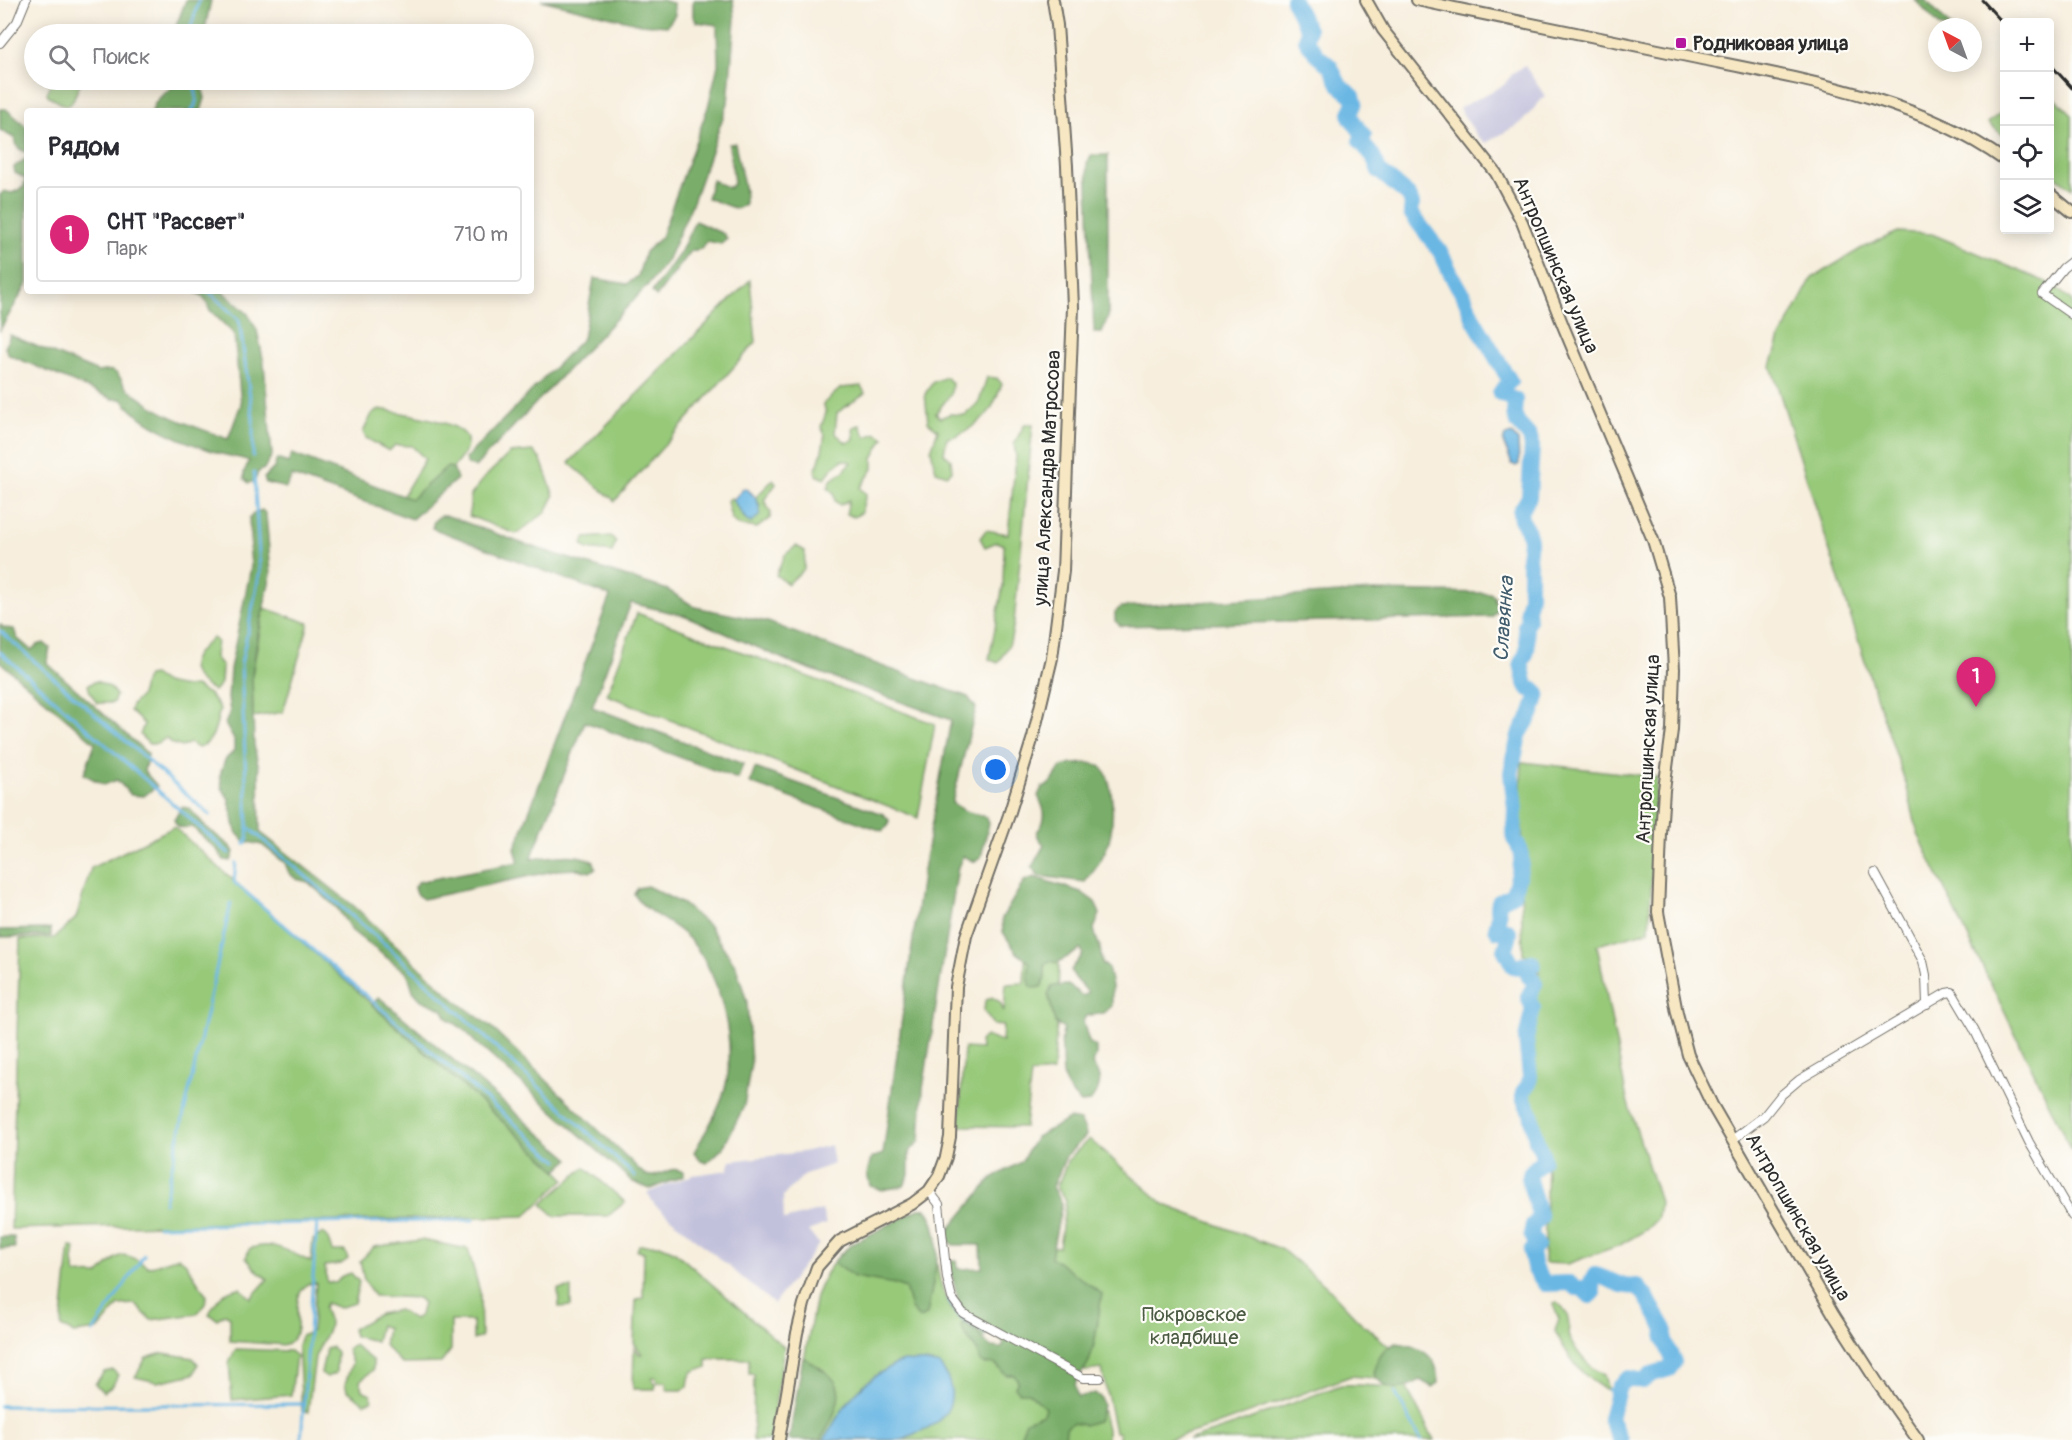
<!DOCTYPE html>
<html lang="ru">
<head>
<meta charset="utf-8">
<style>
	body { margin:0; font-family:Pangolin,sans-serif; background:#f2f2f3; color:#2b2b33 }
	.controls { position:absolute; right:18px; top:18px; display:grid; overflow:hidden; border-radius:6px; box-shadow:0 3px 15px #0003 }
	.controls button { width:54px; height:54px; display:grid; place-items:center; padding:0; border:0; border-bottom:2px solid #e1e1e2; background:#fff; color:#2b2b33; font:30px sans-serif }
	.compass { position:absolute; left:1928px; top:18px; width:54px; height:54px; border-radius:50%; background:#fff; box-shadow:0 3px 15px #0003; rotate:319deg }
	.you { position:absolute; left:996px; top:770px; width:21px; height:21px; margin:-15px; border:4px solid #fff; border-radius:50%; background:#1a73e8; box-shadow:0 0 0 9px #1a73e833 }
	.badge { display:grid; place-items:center; width:39px; height:39px; border-radius:50%; background:#db2777; color:#fff; font-size:20px; font-weight:700 }
	.pin { position:absolute; translate:-50% -50px; filter:drop-shadow(0 2px 3px #0008) }
	.pin::after { content:''; position:absolute; top:32px; width:21px; height:18px; background:inherit; clip-path:polygon(0 0,100% 0,50% 100%) }
	.list { margin:0; padding:0; list-style:none }
	h2 { display:flex; justify-content:space-between; align-items:center; height:78px; margin:0; padding:0 24px; font-size:26px }
	h2 small { font-size:20px; font-weight:400; color:#7c7c81 }
	.list li { display:grid; grid-template-columns:39px 1fr auto; gap:18px; align-items:center; box-sizing:border-box; height:96px; margin:0 12px 12px; padding:0 12px; border:2px solid #e1e1e2; border-radius:6px }
	.list b { display:block; font-size:22px; white-space:nowrap }
	.list p { margin:0; font-size:20px; white-space:nowrap; color:#7c7c81 }
	.list em { font-size:20px; font-style:normal; color:#7c7c81 }
	.icon { flex:none; width:33px; height:33px; fill:none; stroke:currentColor; stroke-width:2; stroke-linecap:round; stroke-linejoin:round }
	.map { position:relative; flex:none; width:2072px; height:1440px; overflow:hidden }
	.search { position:absolute; background:#fff; box-shadow:0 3px 15px #0003; left:24px; top:24px; width:510px; height:66px; display:flex; align-items:center; gap:15px; box-sizing:border-box; padding:0 21px; border-radius:33px; color:#7c7c81; font-size:22px }
	.panel { position:absolute; background:#fff; box-shadow:0 3px 15px #0003; left:24px; top:108px; width:510px; height:186px; border-radius:6px }
	.map>svg:first-child { display:block }
	.industrial { fill:#c2c1dc }
	.green { fill:#97c979; stroke:#617a52; stroke-width:1.5 }
	.forest { fill:#79ad69; stroke:#526c4a; stroke-width:1.5 }
	.water { fill:#6ab7e4; stroke:#4a7188; stroke-width:1.5 }
	.lines { fill:none; stroke-linecap:round; stroke-linejoin:round }
	.stream { stroke:#6ab7e4; stroke-width:3 }
	.river { stroke:#6ab7e4; stroke-width:16 }
	.street-casing { stroke:#726f69; stroke-width:10 }
	.secondary-casing { stroke:#726f69; stroke-width:14 }
	.street { stroke:#fff; stroke-width:8 }
	.secondary { stroke:#f7e8c3; stroke-width:10 }
	.rail { stroke:#2b2b2b; stroke-width:3 }
	.poi-dot { fill:#b5179e; stroke:#fdfcf7; stroke-width:2 }
	.labels { text-anchor:middle; dominant-baseline:central; stroke-width:4.5; stroke-linejoin:round; paint-order:stroke }
	.poi-label { font-size:20px; font-weight:bold; fill:#2b2b2b; stroke:#fdfcf7; text-anchor:start }
	.street-label { font-size:20px; fill:#2b2b2b; stroke:#fdfcf7 }
	.park-label { font-size:20px; fill:#4b5a42; stroke:#fdfcf7 }
	.water-label { font-size:21px; font-style:italic; fill:#415c6c; stroke:#fdfcf7 }
</style>
</head>
<body>
<div class="map">
<svg width="2072" height="1440" viewBox="0 0 2072 1440">
	<rect width="100%" height="100%" fill="#fdfcf7"/>
	<filter id="ink" filterUnits="userSpaceOnUse"><feTurbulence type="fractalNoise" baseFrequency=".0167" numOctaves="2"/><feDisplacementMap in="SourceGraphic" scale="12" xChannelSelector="R" yChannelSelector="G"/><feConvolveMatrix kernelMatrix="1 2 1 2 8 2 1 2 1" color-interpolation-filters="sRGB"/></filter>
	<filter id="wash" filterUnits="userSpaceOnUse"><feTurbulence type="fractalNoise" baseFrequency=".008" numOctaves="4" result="noise"/><feDisplacementMap in="SourceGraphic" scale="24" xChannelSelector="R" yChannelSelector="G"/><feGaussianBlur stdDeviation="1.35" result="paint"/><feColorMatrix in="noise" values="0 0 0 0 0 0 0 0 0 0 0 0 0 0 0 0 0 1.4 0 .05"/><feComposite in="paint" operator="in"/></filter>
	<g filter="url(#wash)">
		<rect width="100%" height="100%" fill="#f7eedd"/>
		<g class="industrial">
			<polygon points="1525,66 1545,96 1521,123 1486,143 1478,137 1459,108 1504,85 1514,72"/>
			<polygon points="831,1145 834,1164 805,1174 783,1196 784,1220 822,1210 826,1224 808,1231 819,1244 774,1304 655,1205 647,1193 693,1175 728,1170 731,1161 802,1152"/>
		</g>
		<g class="green">
			<polygon points="53,80 82,80 72,102 66,106 48,96 47,93"/>
			<polygon points="2050,93 2072,115 2072,189 2050,172"/>
			<polygon points="2004,110 2004,136 1988,123"/>
			<polygon points="1898,232 1932,234 2053,285 2072,301 2072,1151 1918,834 1906,784 1873,687 1771,366 1780,338 1812,278 1862,248"/>
			<polygon points="750,280 756,342 615,501 569,463"/>
			<path d="M946 377 952 383 951 394 936 413 940 418 950 414 965 415 979 402 987 377 997 378 1002 384C998 393 994 407 987 414 977 425 961 436 947 438L944 453 951 460 952 471 947 475 936 471 931 450 938 430 928 422 925 394 933 382Z"/>
			<path d="M861 386 865 393 837 413 835 433 847 443 854 439 853 427 860 425 866 437 876 433 884 438 873 458V469L860 488 866 494 861 513 854 517 846 514 849 500 840 505 835 501 834 493 828 488 831 480 844 471 851 462 843 460 834 466 825 478 818 476 815 470C822 459 822 448 825 435L821 427 826 413 823 404 841 388Z"/>
			<path d="M380 409C397 413 463 420 467 439 469 450 460 459 453 468L446 467 412 500 402 497 425 459 412 446 395 445 389 451 366 438 363 432 372 414Z"/>
			<polygon points="1025,424 1033,424 1014,623 1010,643 998,663 989,659 1003,586 1004,545 997,542 985,547 980,538 986,530 1008,534 1016,457 1014,444"/>
			<polygon points="533,451 541,460 554,496 546,512 516,534 469,516 471,495 485,477 510,453"/>
			<polygon points="773,480 776,484 764,500 771,513 770,518 757,528 737,525 731,518 727,501 731,498 747,521 760,505 755,498"/>
			<polygon points="611,536 616,542 612,552 587,549 582,544 585,538"/>
			<polygon points="796,546 805,551 804,569 788,584 776,575 785,555"/>
			<polygon points="264,608 309,623 283,712 253,717 252,675"/>
			<polygon points="637,613 935,724 918,818 607,695"/>
			<path d="M213 638 217 641 215 657 222 666 221 683 214 691C183 674 187 658 213 638Z"/>
			<path d="M153 675 165 683 184 687 195 686 210 695 220 709C216 724 215 743 198 748L190 743 182 747 173 744 166 738 157 744H149L140 735 144 724 130 711C131 702 137 702 141 695 144 688 143 682 147 676Z"/>
			<polygon points="96,681 110,687 116,695 113,703 97,703 90,692 88,685"/>
			<polygon points="1522,762 1657,777 1649,931 1597,945 1627,1100 1660,1202 1658,1218 1646,1230 1620,1245 1567,1264 1544,1263 1547,1163 1539,1121 1528,1096 1535,1072 1531,1051 1533,1001 1542,986 1536,958 1523,954 1521,888 1523,845 1520,804"/>
			<polygon points="174,827 557,1170 565,1179 525,1216 11,1229 20,939 54,938 76,918 91,868"/>
			<polygon points="1026,949 1059,950 1058,1012 1053,1072 1031,1074 1025,1127 959,1126 964,1048 981,1049 980,1041 985,1036 1002,1042 1003,1026 993,1025 984,1011 985,1001 992,997 1000,1002 1004,1012 1006,984 1024,983"/>
			<polygon points="1089,1139 1165,1205 1281,1249 1326,1286 1357,1319 1412,1366 1395,1380 1351,1376 1208,1428 1166,1440 1119,1440 1119,1433 1115,1432 1102,1369 1085,1371 1018,1336 1039,1246 1059,1247 1066,1201 1057,1187 1068,1160"/>
			<polygon points="585,1167 625,1202 608,1216 555,1216 542,1204"/>
			<path d="M919 1209H926C939 1226 934 1244 937 1264 939 1281 945 1303 957 1316 964 1324 976 1329 985 1335L982 1342 1077 1400 1099 1396 1107 1429V1440H789L816 1296 826 1273 840 1254 852 1244Z"/>
			<path d="M323 1233 327 1236 332 1251H345L348 1259 341 1264 325 1266 327 1282 336 1283 342 1276 351 1273 359 1282 354 1303 339 1308 326 1303 324 1308 330 1325 315 1357 308 1412 302 1411 298 1345 301 1336 312 1331 316 1283 307 1284C304 1287 300 1292 299 1296 293 1313 305 1333 286 1345L230 1341V1317L225 1314 217 1319 209 1314C216 1300 223 1290 240 1288L251 1298 268 1279 259 1273 246 1258 249 1249C275 1240 287 1251 311 1262L313 1240Z"/>
			<polygon points="421,1240 468,1249 480,1292 481,1337 473,1340 473,1321 451,1321 451,1350 441,1363 402,1364 384,1345 387,1328 380,1325 376,1341 354,1336 352,1329 379,1314 399,1310 414,1320 420,1315 423,1303 418,1298 374,1296 364,1280 360,1261 374,1247"/>
			<path d="M639 1245H660L674 1251 784 1347 770 1440H753L754 1374H749V1359H707V1368C692 1369 689 1372 688 1387L682 1390H667L666 1382H658L655 1377 651 1378 656 1384 655 1389H633L634 1347 639 1354H642L634 1343 636 1299 643 1298 644 1252 637 1251Z"/>
			<path d="M70 1246 75 1248 73 1261 75 1274 98 1275C122 1252 119 1249 149 1267L178 1257 185 1262 207 1296 205 1304 197 1314 151 1320 135 1304 119 1305 98 1330 74 1333 61 1327Z"/>
			<polygon points="571,1288 571,1306 559,1307 558,1289"/>
			<path d="M1557 1302C1568 1310 1570 1323 1568 1335 1577 1353 1587 1366 1604 1375L1608 1390C1583 1380 1567 1355 1555 1331L1559 1319 1553 1305Z"/>
			<polygon points="354,1345 373,1361 373,1370 360,1381 362,1390 371,1394 372,1401 364,1403 347,1390 345,1384 352,1363 347,1349"/>
			<polygon points="332,1347 337,1352 336,1373 327,1377 321,1373 326,1349"/>
			<polygon points="236,1349 290,1351 296,1356 291,1395 232,1400 229,1362"/>
			<polygon points="163,1353 193,1358 198,1364 194,1374 157,1382 135,1377 146,1358"/>
			<polygon points="113,1370 118,1375 112,1387 103,1392 95,1384 104,1372"/>
			<path d="M1404 1383 1434 1440H1188L1228 1427 1341 1385C1362 1383 1385 1390 1404 1383Z"/>
		</g>
		<g class="forest">
			<polygon points="186,0 211,0 204,34 173,34"/>
			<polygon points="541,0 661,0 673,3 675,15 667,26 641,24"/>
			<polygon points="693,0 733,0 735,19 728,103 693,202 667,261 648,285 475,467 468,465 465,459 583,338 594,278 627,284 638,276 645,252 661,237 708,107 718,65 717,25 697,22 693,17"/>
			<polygon points="1915,0 1926,0 1951,27 1941,27"/>
			<path d="M178 80H200L205 98 201 111H152C155 96 171 92 178 80Z"/>
			<polygon points="0,109 6,109 27,127 27,153 18,148 14,138 0,130"/>
			<polygon points="735,143 745,191 745,204 736,209 707,198 712,180 729,188 734,183 729,144"/>
			<polygon points="1092,155 1108,155 1108,317 1102,333 1094,333 1087,163"/>
			<polygon points="27,158 27,284 0,330 0,195 4,191 12,193 24,187 25,178 15,173 14,167"/>
			<polygon points="695,221 724,234 727,239 721,244 707,241 701,249 691,251 656,297 652,292 680,253"/>
			<path d="M193 291H222L248 314 257 330 264 363 272 455 264 469 258 472 255 481 249 483 244 479V472L249 461C240 457 231 457 222 454 191 445 140 425 122 399H113L9 355 5 348 10 335 98 372C113 368 117 371 124 384 127 390 136 395 142 399 166 418 200 428 228 439L241 404 234 334 209 309 207 302 201 295Z"/>
			<polygon points="292,454 411,499 447,467 453,468 457,479 412,519 292,476 286,488 266,483 264,478 274,468 277,459 288,463"/>
			<path d="M262 510 266 514 271 574 258 634 252 675 254 745 259 769 260 832 354 906 455 1000 490 1026 644 1174C659 1182 668 1163 683 1172L684 1176 650 1189 633 1182 474 1041 465 1030 448 1019 442 1009 421 1000 413 991 408 974 352 931 338 909 308 882 296 879 289 873 285 863 262 845 244 841 236 832 229 799 222 788 220 775 225 760 234 751V740L225 724 230 712 228 698 230 669 251 567C251 562 250 557 250 552 250 547 252 542 251 537 251 523 242 516 262 510Z"/>
			<path d="M440 516H448L524 544 668 590 695 607 768 622 868 661 968 697 976 708 952 803 965 811 986 817 989 823 981 857 975 862 963 856 958 867 923 1089 920 1141 909 1152V1175L904 1186 882 1190 870 1186 867 1174 871 1158 883 1154 922 875 951 720 790 662 686 616 631 603 592 707 743 764 738 779 585 722 531 859C553 857 574 851 594 862L596 868 590 872 578 869 558 870 423 899 416 894 414 888 418 882 519 862 515 849 610 596 432 528 434 521Z"/>
			<polygon points="1372,591 1490,593 1494,596 1497,610 1492,617 1121,626 1115,621 1115,612 1121,607"/>
			<path d="M0 624 4 628 14 629 17 638 31 650 37 645 44 643 50 648 47 663 148 754 144 771 157 786 144 796 131 795 117 780 104 785C97 780 91 779 84 774L95 743 0 662Z"/>
			<path d="M1088 763C1093 764 1097 763 1101 767 1115 779 1114 824 1109 841 1105 855 1095 870 1085 882L1039 876 1032 867 1044 845 1038 837 1037 832C1048 819 1045 810 1038 796L1042 787C1056 783 1052 779 1059 770 1064 763 1080 764 1088 763Z"/>
			<polygon points="755,768 883,814 889,820 888,826 882,831 750,783"/>
			<polygon points="182,807 189,808 206,827 231,847 234,852 231,861 224,860 218,851 191,826 186,828 178,827 174,820"/>
			<path d="M1034 877 1081 892 1095 902 1100 914 1094 929 1096 937 1100 947 1102 963 1108 968 1112 986V1006L1104 1013 1086 1016 1083 1021 1089 1042 1096 1047V1056L1092 1063C1103 1081 1102 1085 1090 1102L1081 1103C1060 1084 1063 1077 1062 1051 1061 1042 1061 1037 1064 1028L1055 1023 1048 994 1052 986 1068 985 1083 996 1088 993C1083 985 1074 980 1071 970L1083 954 1081 949 1057 963 1050 961 1045 964V979L1041 987 1033 988 1030 985 1028 975 1030 963 1016 952 1003 932 1002 918 1024 881Z"/>
			<path d="M647 886 683 904 709 926 736 966 747 1002 751 1063 744 1106 723 1148 707 1163 701 1161 694 1152C704 1134 717 1115 723 1095 739 1048 722 977 690 940 674 921 647 916 634 894L638 888Z"/>
			<polygon points="51,929 51,936 0,937 0,930"/>
			<polygon points="379,997 570,1159 557,1170 372,1005"/>
			<path d="M1069 1119 1080 1121 1085 1130 1086 1136 1066 1156 1053 1187 1062 1203 1051 1257 1102 1294C1098 1315 1097 1339 1090 1359 1084 1376 1069 1377 1078 1397L1095 1393 1101 1398 1103 1406 1098 1421 1084 1425 1072 1423 1066 1428 1065 1440H1019L1026 1421 1043 1414 1045 1407 1028 1392H1019L1015 1387 1018 1381 1014 1375H1006C996 1366 999 1362 983 1364 978 1359 979 1357 977 1351 973 1341 962 1336 961 1325L965 1322 991 1347 1002 1348 1004 1343 960 1307 948 1260H956L958 1269 982 1268 981 1245H953L948 1239V1231L992 1178 1021 1162 1036 1137Z"/>
			<path d="M919 1209H926C948 1238 932 1283 927 1315L919 1318 911 1309 905 1288 895 1284 854 1277 833 1262 852 1244Z"/>
			<polygon points="0,1237 14,1237 15,1248 0,1249"/>
			<path d="M1396 1343C1422 1346 1438 1356 1439 1383L1432 1387 1420 1380C1402 1392 1386 1393 1374 1374 1378 1358 1381 1350 1396 1343Z"/>
			<path d="M803 1357C813 1364 832 1373 837 1385 844 1402 828 1425 821 1440H789Z"/>
		</g>
		<g class="water">
			<polygon points="1512,434 1518,441 1519,464 1516,466 1512,464 1503,442 1505,436"/>
			<path d="M744 488C755 493 760 504 760 515L751 523 747 521 733 500Z"/>
			<path d="M903 1361 926 1362 940 1365C962 1396 951 1420 916 1433 911 1435 905 1439 899 1440 875 1440 849 1440 824 1440 845 1402 862 1378 903 1361Z"/>
		</g>
		<g class="lines">
			<g class="stream">
				<polyline points="189,34 199,0"/>
				<path d="M191 111C200 102 196 91 192 80"/>
				<polyline points="208,291 239,320 253,418 253,456"/>
				<polyline points="0,631 210,815"/>
				<polyline points="0,652 229,853"/>
				<polyline points="248,827 387,946 635,1176"/>
				<polyline points="245,844 248,838 248,827 241,664 260,571 254,473"/>
				<polyline points="236,863 234,882 558,1161"/>
				<polyline points="164,1203 231,903"/>
				<polyline points="158,1226 474,1220"/>
				<polyline points="948,1300 961,1317 987,1333"/>
				<polyline points="93,1332 144,1255"/>
				<polyline points="1608,1390 1618,1391"/>
				<polyline points="1395,1392 1421,1440"/>
				<polyline points="0,1406 303,1404"/>
				<polyline points="301,1440 317,1223"/>
			</g>
			<path class="river" d="M1293 0 1308 30 1306 40 1318 56 1330 66 1340 86 1353 96 1355 103 1350 113 1351 118 1364 136 1360 141 1373 156 1379 171 1409 196 1412 204 1411 213 1441 253 1455 282 1464 296 1474 320 1510 381 1500 393 1515 400 1514 414 1517 422 1530 437 1532 446 1529 497 1520 512 1521 519 1527 529 1530 540 1528 559 1530 570V598L1527 609 1528 621 1525 626C1527 643 1531 648 1521 663L1525 682 1529 689 1535 690 1538 694 1531 715 1519 735 1511 773 1515 809 1514 839C1528 855 1518 876 1513 894L1499 902C1496 911 1502 913 1496 928L1498 931 1507 930 1510 934 1505 951 1513 966 1521 968 1524 964 1532 962 1533 965 1527 972 1529 977 1534 980 1535 984 1528 997 1533 1008 1526 1039 1530 1076 1529 1084 1523 1092V1098L1531 1113 1536 1140 1542 1152 1543 1160 1531 1172 1529 1180 1540 1218 1533 1225 1531 1234 1537 1245 1531 1252 1534 1268 1545 1284 1569 1283 1576 1288H1582L1590 1296 1593 1293 1591 1282 1595 1275C1610 1278 1620 1289 1637 1286L1645 1295 1665 1329 1664 1339 1674 1362 1669 1369 1652 1374 1643 1381 1629 1378 1619 1386 1610 1418 1620 1440"/>
		</g>
	</g>
	<g filter="url(#ink)">
		<g class="lines">
			<g class="street-casing">
				<g id="street">
					<polyline points="0,43 17,22 26,0"/>
					<polyline points="2072,261 2063,268 2042,294 2072,315"/>
					<polyline points="1875,873 1923,961 1926,975 1927,1005"/>
					<polyline points="1732,1140 1764,1116 1780,1096 1799,1080 1946,993 1952,992 1974,1029 2029,1142 2072,1216"/>
					<polyline points="929,1191 939,1204 947,1278 952,1298 963,1313 1083,1378 1100,1378"/>
				</g>
			</g>
			<g class="secondary-casing">
				<g id="secondary">
					<polyline points="1366,0 1383,30 1496,173 1522,222 1564,328 1653,540 1670,597 1674,669 1672,730 1664,790 1661,834 1658,912 1677,1013 1688,1055 1712,1105 1834,1315 1877,1382 1918,1440"/>
					<path d="M1417 0C1510 20 1603 39 1697 58 1799 79 1918 98 2004 160"/>
					<polyline points="2050,194 2072,212"/>
					<polyline points="779,1440 797,1333 804,1304 817,1267 840,1241 912,1204 929,1191 939,1176 946,1157 950,1137 956,987 966,936 1009,815 1033,737 1052,658 1063,571 1073,307 1067,166 1057,25 1053,0"/>
				</g>
			</g>
			<use href="#street" class="street"/>
			<use href="#secondary" class="secondary"/>
			<g class="rail">
				<polyline points="1982,0 2004,24"/>
				<polyline points="2050,64 2072,88"/>
			</g>
		</g>
	</g>
	<rect class="poi-dot" x="1675" y="37" width="12" height="12" rx="3"/>
	<g class="labels">
		<g class="poi-label">
			<text x="1693" y="43">Родниковая улица</text>
		</g>
		<g class="street-label">
			<text transform="translate(1556 265) rotate(67)">Антропшинская улица</text>
			<text transform="translate(1047 478) rotate(-87)">улица Александра Матросова</text>
			<text transform="translate(1648 749) rotate(-87)">Антропшинская улица</text>
			<text transform="translate(1798 1217) rotate(60)">Антропшинская улица</text>
		</g>
		<g class="park-label">
			<text x="1194" y="1314">Покровское<tspan x="1194" dy="23">кладбище</tspan></text>
		</g>
		<g class="water-label">
			<text transform="translate(1504 619) rotate(-86)">Славянка</text>
		</g>
	</g>
</svg>
<div class="controls">
<button>+</button>
<button>−</button>
<button><svg class="icon" aria-label="locate" viewBox="0 0 24 24"><circle cx="12" cy="12" r="6"/><path d="M12 2v4M12 18v4M2 12h4M18 12h4"/></svg></button>
<button><svg class="icon" aria-label="layers" viewBox="0 0 24 24"><path d="M12 4l9 5-9 5-9-5zM3 14l9 5 9-5"/></svg></button>
</div>
<svg class="compass" viewBox="-18 -18 36 36"><path d="M0-13l5 13h-10z" fill="#e53935"/><path d="M0 13l5-13h-10z" fill="#7c7c81"/></svg>
<div class="you"></div>
<div class="pin badge" style="left:1976px;top:707px">1</div>
<div class="search"><svg class="icon" aria-label="search" viewBox="0 0 24 24"><circle cx="10" cy="10" r="6"/><path d="M15 15l6 6"/></svg>Поиск</div>
<section class="panel">
<h2>Рядом<small></small></h2>
<ul class="list">
<li><span class="badge">1</span><div><b>СНТ &quot;Рассвет&quot;</b><p>Парк</p></div><em>710 m</em></li>
</ul>
</section>
</div>
</body>
</html>
